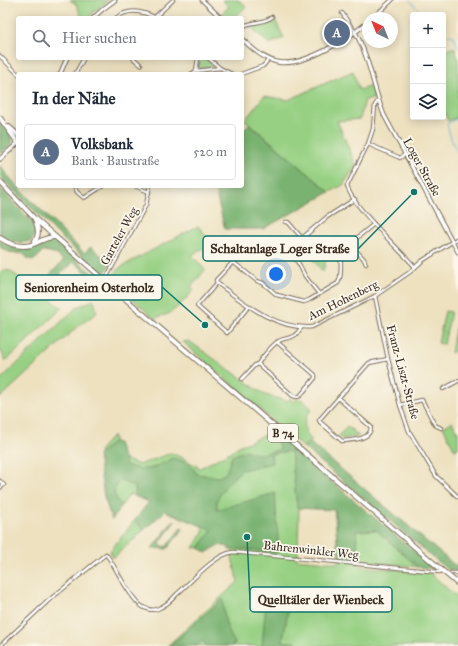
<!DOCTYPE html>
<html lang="de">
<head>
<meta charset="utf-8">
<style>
	body { margin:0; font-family:"IM FELL Great Primer",serif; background:#f2f2f3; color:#1f2937 }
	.controls { position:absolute; right:12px; top:12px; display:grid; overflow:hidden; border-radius:4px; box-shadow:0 2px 10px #0003 }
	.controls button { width:36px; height:36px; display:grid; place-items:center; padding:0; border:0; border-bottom:1px solid #e0e1e3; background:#fff; color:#1f2937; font:20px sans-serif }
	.compass { position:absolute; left:362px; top:12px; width:36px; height:36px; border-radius:50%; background:#fff; box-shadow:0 2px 10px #0003; rotate:317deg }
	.you { position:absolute; left:276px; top:274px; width:14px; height:14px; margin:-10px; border:3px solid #fff; border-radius:50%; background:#1a73e8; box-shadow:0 0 0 6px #1a73e833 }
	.badge { display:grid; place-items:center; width:26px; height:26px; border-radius:50%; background:#d1495b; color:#fff; font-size:13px; font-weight:700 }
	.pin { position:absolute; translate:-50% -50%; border:2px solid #fff; box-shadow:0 1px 4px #0006 }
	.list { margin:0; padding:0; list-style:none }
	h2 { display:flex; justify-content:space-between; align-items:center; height:52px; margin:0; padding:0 16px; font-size:17px }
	h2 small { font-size:13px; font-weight:400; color:#747a83 }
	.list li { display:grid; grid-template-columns:26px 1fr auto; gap:12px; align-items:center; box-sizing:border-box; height:56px; margin:0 8px 8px; padding:0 8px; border:1px solid #e0e1e3; border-radius:4px }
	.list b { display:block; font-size:15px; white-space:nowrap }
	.list p { margin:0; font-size:13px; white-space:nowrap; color:#747a83 }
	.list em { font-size:13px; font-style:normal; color:#747a83 }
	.icon { flex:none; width:22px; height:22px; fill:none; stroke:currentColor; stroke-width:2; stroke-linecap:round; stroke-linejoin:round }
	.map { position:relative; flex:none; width:458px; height:646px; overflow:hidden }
	.search { position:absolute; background:#fff; box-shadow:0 2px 10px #0003; left:16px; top:16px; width:228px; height:44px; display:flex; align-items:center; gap:10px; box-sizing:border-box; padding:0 14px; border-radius:4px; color:#747a83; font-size:15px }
	.panel { position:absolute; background:#fff; box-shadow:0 2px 10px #0003; left:16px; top:72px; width:228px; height:116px; border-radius:4px }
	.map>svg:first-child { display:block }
	.green { fill:#97d083; stroke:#697d50 }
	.forest { fill:#79b271; stroke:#5a6e48 }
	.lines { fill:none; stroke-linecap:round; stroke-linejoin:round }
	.stream { stroke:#5cb4d9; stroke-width:1 }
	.minor-casing { stroke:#796a57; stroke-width:4.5 }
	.tertiary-casing { stroke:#796a57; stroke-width:5 }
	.secondary-casing { stroke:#796a57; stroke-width:5.5 }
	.primary-casing { stroke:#796a57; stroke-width:6 }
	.minor { stroke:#fff; stroke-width:2.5 }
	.tertiary { stroke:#fff; stroke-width:3 }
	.secondary { stroke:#fff; stroke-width:3.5 }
	.primary { stroke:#fff; stroke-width:4 }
	.primary-bridge-casing { stroke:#796a57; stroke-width:6; stroke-linecap:butt }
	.primary-bridge { stroke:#fff; stroke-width:4 }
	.labels { text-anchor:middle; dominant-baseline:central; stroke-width:3.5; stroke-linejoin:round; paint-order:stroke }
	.shield { fill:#fbf7ec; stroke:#75685c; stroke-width:1 }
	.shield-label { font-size:11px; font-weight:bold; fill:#3b2a1e }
	.street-label { font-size:12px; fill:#3b2a1e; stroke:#fbf7ec }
	.leader { fill:none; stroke:#0f766e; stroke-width:1.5 }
	.callout-dot { fill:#0f766e; stroke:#fbf7ec; stroke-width:1.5 }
	.callout { fill:#fbf7ec; stroke:#0f766e; stroke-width:1.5 }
	.callout-label { font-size:13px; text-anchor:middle; font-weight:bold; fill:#3b2a1e }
</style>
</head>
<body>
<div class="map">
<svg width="458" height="646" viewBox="0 0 458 646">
	<rect width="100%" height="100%" fill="#fbf7ec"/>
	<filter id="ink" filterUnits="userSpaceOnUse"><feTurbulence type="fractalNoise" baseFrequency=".025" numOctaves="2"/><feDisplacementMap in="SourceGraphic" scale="8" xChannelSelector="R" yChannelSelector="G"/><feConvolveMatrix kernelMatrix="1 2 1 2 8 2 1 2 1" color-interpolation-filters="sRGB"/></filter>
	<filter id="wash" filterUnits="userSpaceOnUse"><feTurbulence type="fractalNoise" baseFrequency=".012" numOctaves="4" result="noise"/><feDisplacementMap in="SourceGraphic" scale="16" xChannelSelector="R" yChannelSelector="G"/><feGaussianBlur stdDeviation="0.9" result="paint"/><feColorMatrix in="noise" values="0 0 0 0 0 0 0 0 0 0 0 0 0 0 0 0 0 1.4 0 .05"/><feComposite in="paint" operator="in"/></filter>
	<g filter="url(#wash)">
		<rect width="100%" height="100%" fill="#ede1c0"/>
		<g class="green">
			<polygon points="70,0 109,0 94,11 89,18 82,18 76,4"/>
			<path d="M222 0H239L246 7C236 15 233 21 221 14L229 7Z"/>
			<polygon points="275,20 284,38 269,44 250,26 264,24"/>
			<polygon points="454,47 458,57 458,117 448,121 443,108 443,52"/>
			<polygon points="200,58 205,58 213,64 212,66 198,69"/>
			<polygon points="353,71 359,90 371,86 374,99 365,100 360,119 337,121 356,165 343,185 330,192 245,120 264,96 288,100"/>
			<path d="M198 226 212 243 192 255 205 270 191 287 194 290C186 298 179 307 170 313 165 316 160 315 155 319L110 279 119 268Z"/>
			<polygon points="323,244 328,251 323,272 310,255"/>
			<polygon points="4,270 10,271 62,308 6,361 0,350 0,273"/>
			<polygon points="94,300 97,313 77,327 0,398 0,380 77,307"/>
			<polygon points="445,311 451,312 444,344 438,343"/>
			<polygon points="455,328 458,333 458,349 451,353"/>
			<path d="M189 341 265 395 287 401 290 398 293 401 295 400 301 399 312 409C302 421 302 428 312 441L309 442 303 447 183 342Z"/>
			<polygon points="452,422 458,433 458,448 455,450 443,427"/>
			<polygon points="347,426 359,436 342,439 339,436"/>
			<polygon points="272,432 279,437 279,438 291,451 297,508 299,508 298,555 296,555 296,559 339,563 332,486 351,505 358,566 430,573 458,598 458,646 167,646 238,582 232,557 234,545 215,541 207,547 193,548 204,530 201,525 130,494 122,505 118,501 111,510 99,451 113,435 119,457 139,465 171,453 183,458 200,468 232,451 240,445 244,444"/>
			<polygon points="135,520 144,530 113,558 110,551"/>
			<polygon points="377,530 418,567 358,560 356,531"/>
		</g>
		<g class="forest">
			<polygon points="0,123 9,133 13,143 0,154"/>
			<polygon points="249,124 330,192 263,229 225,229 214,186 242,186 242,131"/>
			<polygon points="0,166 15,184 84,253 91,247 111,264 103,275 62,238 1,178"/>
			<path d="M0 188 33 223C37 230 36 234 31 241 17 244 11 242 0 233Z"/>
			<path d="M49 239 61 246 101 281 94 291 76 296 73 295 92 277 74 262 52 282 54 298C47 295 46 286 45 280L63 261C56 253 53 252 42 251L38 257 34 260 28 259 24 254 9 252 0 247V241C20 254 30 249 49 239Z"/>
			<path d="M279 437 435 569 418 567 376 530 356 531 358 560H339L335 510 297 508 291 451 271 454 272 463 242 470 226 485 217 500V510L275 493 279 553 242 549 229 550V547L219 545 206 553 199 548 212 530 165 511 144 530 135 520 149 502 135 496V487L119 480 114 491 116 499 122 505 112 520 104 497 98 455 113 442 118 443 126 465C148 473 153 468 173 458 185 462 191 463 197 474L219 477 226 473 232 456 246 450C257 457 268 453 280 449L277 441Z"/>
			<polygon points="309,442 458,568 458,571 448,570 303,447"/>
			<polygon points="174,520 175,521 159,544 166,547 181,528 183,529 167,549 152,548"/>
			<path d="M223 599C224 617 225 627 235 643L231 646H207L202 641 196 646H169Z"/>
			<polygon points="266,602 289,603 283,642 296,642 295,646 262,646"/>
		</g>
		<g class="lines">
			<g class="stream">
				<polyline points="409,0 420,11"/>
				<polyline points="422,13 425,15"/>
				<polyline points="443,34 454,36 458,48"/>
				<polyline points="458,118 447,124 451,139 458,153"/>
			</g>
		</g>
	</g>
	<g filter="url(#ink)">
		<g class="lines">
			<g class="minor-casing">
				<g id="minor">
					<polyline points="342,13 355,32"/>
					<polyline points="155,17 173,0"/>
					<path d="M116 18C128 8 143 11 156 18"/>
					<path d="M242 27C251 21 263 24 272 17"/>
					<polyline points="0,56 18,74"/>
					<polyline points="133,58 141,65"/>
					<polyline points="208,58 220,68 232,74"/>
					<polyline points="196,71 198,58"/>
					<polyline points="75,74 84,58"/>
					<polyline points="191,74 196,71 220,68"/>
					<polyline points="241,74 263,66 269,59"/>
					<path d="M378 101 375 105 373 129 368 144 347 186C353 207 399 249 415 267"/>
					<polyline points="368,144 398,157 400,158 404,155"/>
					<polyline points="74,186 77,192 84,198 103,186"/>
					<polyline points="135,186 149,192"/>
					<path d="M355 199 327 217 288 250 270 252 257 251 247 253 233 262 216 280 217 283C244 303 276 330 312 327L375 296 410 272 422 261 458 238"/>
					<polyline points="285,222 288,222 302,238"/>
					<polyline points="350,244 364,259 366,264"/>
					<polyline points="288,250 299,264 305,276 319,294"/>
					<path d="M233 262 257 281 263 283 277 295 304 302 309 300 338 283C344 273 338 260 343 249L374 224"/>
					<polyline points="217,283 197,306 227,333 249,306"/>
					<polyline points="98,293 146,205 150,186"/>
					<polyline points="375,296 388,359 400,405 409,431 436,476 458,497"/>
					<polyline points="258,364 293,396 297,397 300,396 315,378 315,375 277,342"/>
					<path d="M242 379 255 365 258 364C261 358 272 346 277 342 288 335 292 342 301 328"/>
					<polyline points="443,389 458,381"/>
					<path d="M338 398 371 427C371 440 351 440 342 441L320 422 319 420 369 363 388 359"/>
					<polyline points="400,405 422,400 435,425 441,428"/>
					<polyline points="0,481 4,485 0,488"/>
					<polyline points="451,573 458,573"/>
					<path d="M0 646 48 601 106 554C118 570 125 591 140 605 145 609 152 611 157 609 165 606 172 600 177 594 192 581 214 555 233 552L440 572"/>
				</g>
			</g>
			<g class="tertiary-casing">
				<g id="tertiary">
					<polyline points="202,0 221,18"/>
					<polyline points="93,18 103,9 115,0"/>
					<polyline points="373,18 392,0"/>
					<path d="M355 32C370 58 373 88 384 115L458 252"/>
					<path d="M242 39C252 48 263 59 277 62 303 68 349 38 368 22"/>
					<polyline points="60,74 67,58"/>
				</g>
			</g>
			<g class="secondary-casing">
				<polyline id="secondary" points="0,159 18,143"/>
			</g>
			<g class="primary-casing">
				<g id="primary">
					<polyline points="0,118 18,143"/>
					<polyline points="9,127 18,135"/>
					<polyline points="0,182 35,219 101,277"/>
					<path d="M0 238C9 244 20 248 31 245 40 242 45 237 55 237"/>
					<path d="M34 242C40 235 38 228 35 219"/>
					<polyline points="107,283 458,584"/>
				</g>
			</g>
			<use href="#minor" class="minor"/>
			<use href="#tertiary" class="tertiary"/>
			<use href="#secondary" class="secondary"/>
			<use href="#primary" class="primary"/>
			<g class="primary-bridge-casing">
				<polyline id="primary-bridge" points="101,277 107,283"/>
			</g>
			<use href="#primary-bridge" class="primary-bridge"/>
		</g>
	</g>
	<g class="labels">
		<rect class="shield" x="268" y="424" width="30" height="18" rx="3"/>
		<g class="shield-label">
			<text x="283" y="433">B 74</text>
		</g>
		<g class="street-label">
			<text transform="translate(422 167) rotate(61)">Loger Straße</text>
			<text transform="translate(119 236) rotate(-61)">Garteler Weg</text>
			<text transform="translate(343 300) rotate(-26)">Am Hohenberg</text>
			<text transform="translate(403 372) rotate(75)">Franz-Liszt-Straße</text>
			<text transform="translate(311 550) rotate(6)">Bahrenwinkler Weg</text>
		</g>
	</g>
	<path class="leader" d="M414 192L358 249M205 325L162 287M247 537L250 600"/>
	<g class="callout-dot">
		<circle cx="414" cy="192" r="4"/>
		<circle cx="205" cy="325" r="4"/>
		<circle cx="247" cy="537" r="4"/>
	</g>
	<g class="callout">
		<rect x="203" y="236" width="155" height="25" rx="4"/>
		<rect x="16" y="275" width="146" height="25" rx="4"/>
		<rect x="250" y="587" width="142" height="25" rx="4"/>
	</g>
	<g class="callout-label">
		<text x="280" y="253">Schaltanlage Loger Straße</text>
		<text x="89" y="292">Seniorenheim Osterholz</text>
		<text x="321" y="604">Quelltäler der Wienbeck</text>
	</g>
</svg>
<div class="controls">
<button>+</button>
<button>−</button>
<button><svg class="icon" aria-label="layers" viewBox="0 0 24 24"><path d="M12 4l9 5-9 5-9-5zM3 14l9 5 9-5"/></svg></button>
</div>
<svg class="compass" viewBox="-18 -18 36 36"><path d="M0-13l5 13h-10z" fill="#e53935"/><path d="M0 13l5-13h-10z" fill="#747a83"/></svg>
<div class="you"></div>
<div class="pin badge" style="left:337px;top:33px;background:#5c6f8a">A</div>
<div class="search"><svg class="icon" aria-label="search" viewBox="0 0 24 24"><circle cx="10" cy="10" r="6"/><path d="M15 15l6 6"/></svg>Hier suchen</div>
<section class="panel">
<h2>In der Nähe<small></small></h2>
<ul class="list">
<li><span class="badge" style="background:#5c6f8a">A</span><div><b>Volksbank</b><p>Bank · Baustraße</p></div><em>520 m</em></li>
</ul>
</section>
</div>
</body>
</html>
